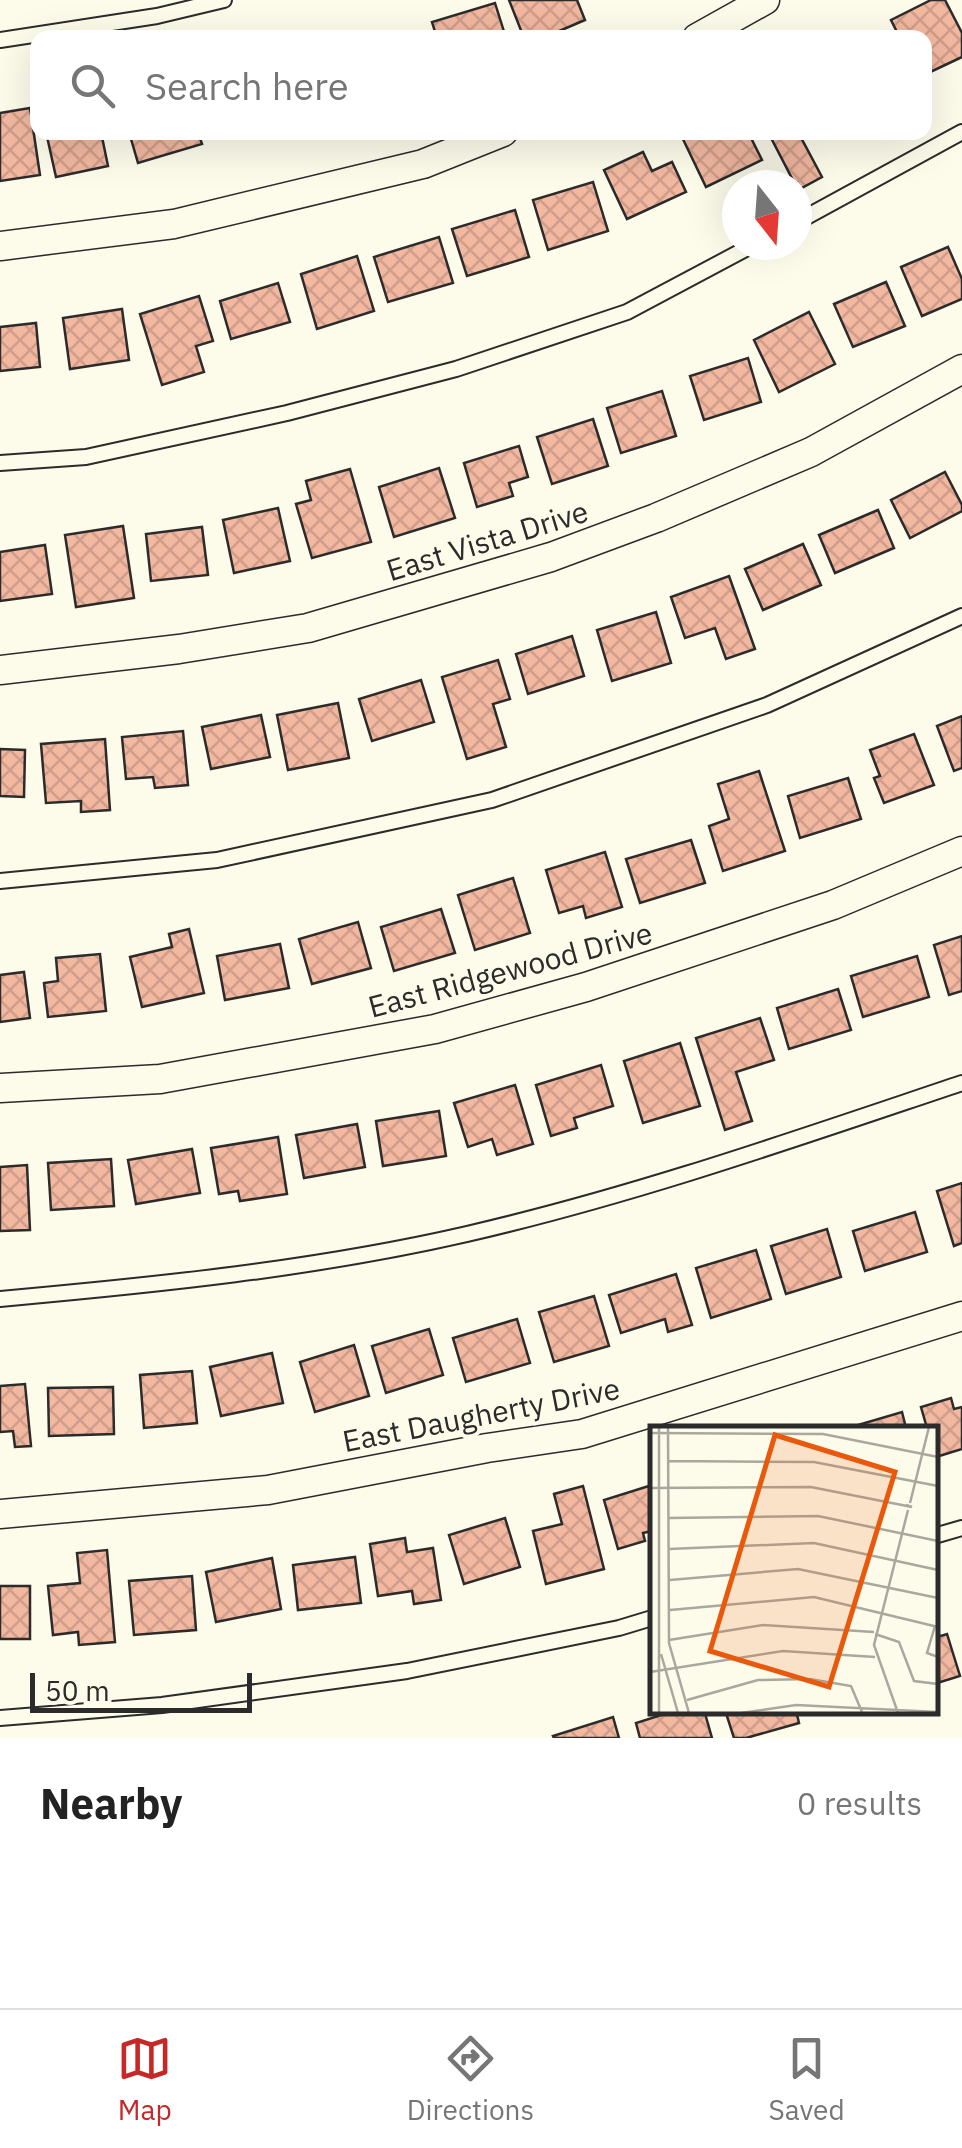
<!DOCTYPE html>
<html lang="en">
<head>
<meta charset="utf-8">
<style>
	body { margin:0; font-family:"IBM Plex Sans",sans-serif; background:#f2f2f2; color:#222 }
	.compass { position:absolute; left:722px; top:170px; width:90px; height:90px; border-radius:50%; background:#fff; box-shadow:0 10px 40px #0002; rotate:163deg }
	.scale { position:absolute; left:30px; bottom:25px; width:222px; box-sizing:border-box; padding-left:10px; border:5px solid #2b2b2b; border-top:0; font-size:28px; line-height:35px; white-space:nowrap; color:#2b2b2b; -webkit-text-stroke:8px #fdfbea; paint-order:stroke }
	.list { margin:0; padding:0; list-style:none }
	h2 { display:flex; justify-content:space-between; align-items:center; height:130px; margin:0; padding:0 40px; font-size:42px }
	h2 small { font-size:32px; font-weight:400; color:#767676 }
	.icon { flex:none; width:55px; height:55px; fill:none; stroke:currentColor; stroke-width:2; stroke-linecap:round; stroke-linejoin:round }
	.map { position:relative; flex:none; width:962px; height:1738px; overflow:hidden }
	.search { position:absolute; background:#fff; box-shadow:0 10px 40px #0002; left:30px; right:30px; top:30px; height:110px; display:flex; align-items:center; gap:25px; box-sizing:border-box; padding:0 35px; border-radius:20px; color:#767676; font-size:38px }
	.sheet { height:270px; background:#fff }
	nav { display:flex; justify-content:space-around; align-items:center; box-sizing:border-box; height:140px; border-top:2px solid #e0e0e0; background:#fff; font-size:28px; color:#767676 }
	nav a { display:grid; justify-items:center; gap:5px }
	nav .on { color:#c62828 }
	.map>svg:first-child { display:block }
	.building { fill:url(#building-cross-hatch); stroke:#2b2b2b; stroke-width:2.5 }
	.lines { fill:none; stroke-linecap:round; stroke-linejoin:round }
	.lane-casing { stroke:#2b2b2b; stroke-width:18 }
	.street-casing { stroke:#2b2b2b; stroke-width:31 }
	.lane { stroke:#fdfbea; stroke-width:14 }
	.street { stroke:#fdfbea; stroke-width:28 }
	.labels { text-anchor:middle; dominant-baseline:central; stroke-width:8; stroke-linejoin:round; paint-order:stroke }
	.street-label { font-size:30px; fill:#2b2b2b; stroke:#fdfbea }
	.inset-road { fill:none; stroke:#a9a89e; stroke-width:2.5 }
	.view { fill:#e8590c; fill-opacity:0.15; stroke:#e8590c; stroke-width:5 }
	.inset-edge { fill:none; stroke:#2b2b2b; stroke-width:5 }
</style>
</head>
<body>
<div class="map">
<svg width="962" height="1738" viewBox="0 0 962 1738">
	<defs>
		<pattern id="building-cross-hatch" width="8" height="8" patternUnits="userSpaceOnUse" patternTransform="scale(2.5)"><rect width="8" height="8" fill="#f2b8a0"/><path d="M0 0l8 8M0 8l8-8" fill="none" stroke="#d09e8a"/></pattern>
	</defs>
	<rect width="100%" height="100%" fill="#fdfbea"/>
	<g class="building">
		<polygon points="509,0 577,0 585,20 543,38 524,38"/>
		<polygon points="931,0 945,0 962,33 962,57 924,75 924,38 900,38 891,20"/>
		<polygon points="495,3 506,38 437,38 432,22"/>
		<polygon points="30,108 40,175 0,181 0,113"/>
		<polygon points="46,132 101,132 108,166 56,177"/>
		<polygon points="129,132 198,132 202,144 138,163"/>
		<polygon points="686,132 748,132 762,160 706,187 681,135"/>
		<polygon points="768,132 798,132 822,177 798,190"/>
		<polygon points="643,152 652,171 672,162 686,192 627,219 604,170"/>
		<polygon points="593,182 608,231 548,250 533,200"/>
		<polygon points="515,210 529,257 467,276 452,229"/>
		<polygon points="439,237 453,283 388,302 374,257"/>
		<polygon points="948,247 962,279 962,299 922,316 901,267"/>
		<polygon points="357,256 374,311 317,329 301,274"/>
		<polygon points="886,282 905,326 853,347 834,304"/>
		<polygon points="278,283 290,322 231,339 220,301"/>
		<polygon points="199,296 213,341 196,346 204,372 162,385 140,314"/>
		<polygon points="122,309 129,360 70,369 63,318"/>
		<polygon points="809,312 835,364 779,392 754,340"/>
		<polygon points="36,323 40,367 0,371 0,327"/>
		<polygon points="748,358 761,402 704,420 690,376"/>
		<polygon points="662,391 676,436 621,453 607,408"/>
		<polygon points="593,419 608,466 552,484 537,437"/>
		<polygon points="519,446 528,477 509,483 513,496 477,507 464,463"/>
		<polygon points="439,468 455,518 394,537 379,487"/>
		<polygon points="350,469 371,542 312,558 296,504 311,500 306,481"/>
		<polygon points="945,472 962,505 962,511 910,538 891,500"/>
		<polygon points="278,508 290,561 234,573 223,520"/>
		<polygon points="878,510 894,548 835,573 819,535"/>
		<polygon points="123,526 134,598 76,607 65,535"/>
		<polygon points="202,527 208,575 151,581 146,534"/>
		<polygon points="803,544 821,585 763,610 745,569"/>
		<polygon points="45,545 52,594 0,601 0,552"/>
		<polygon points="729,576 755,649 726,659 715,628 685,638 671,597"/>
		<polygon points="656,612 671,663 612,681 597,630"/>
		<polygon points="572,636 584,676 528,694 516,654"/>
		<polygon points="498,660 510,699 493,704 506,747 467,759 442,677"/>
		<polygon points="421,680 434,722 372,741 359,699"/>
		<polygon points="338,703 349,758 288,770 277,715"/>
		<polygon points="261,715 270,757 211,769 202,727"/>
		<polygon points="962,716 962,768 954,771 937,726"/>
		<polygon points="183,731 188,785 155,788 153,777 126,779 122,737"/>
		<polygon points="914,734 934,785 884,803 874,778 880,776 870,750"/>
		<polygon points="105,739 110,810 81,812 81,801 46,803 41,744"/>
		<polygon points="0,749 25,750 24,797 0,796"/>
		<polygon points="759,771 785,851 723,871 709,826 729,819 718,784"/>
		<polygon points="848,778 861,819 800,838 788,796"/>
		<polygon points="691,840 705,883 640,903 626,859"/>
		<polygon points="605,852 622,907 586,918 583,906 559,913 546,870"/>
		<polygon points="513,878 530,933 475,950 458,895"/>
		<polygon points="441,909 455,953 394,971 381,927"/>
		<polygon points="358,922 371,968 312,984 299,939"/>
		<polygon points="189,929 204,993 142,1007 130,957 172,947 169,934"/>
		<polygon points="962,936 962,991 949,995 934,945"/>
		<polygon points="280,944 289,988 225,1000 217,956"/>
		<polygon points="100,954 106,1011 48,1017 44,983 58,981 56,958"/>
		<polygon points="917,956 929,997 863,1017 851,976"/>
		<polygon points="24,972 30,1018 0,1022 0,975"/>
		<polygon points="838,989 851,1030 789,1049 777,1008"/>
		<polygon points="760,1018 774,1060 736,1072 752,1121 725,1130 696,1038"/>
		<polygon points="680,1043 700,1106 643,1123 624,1061"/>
		<polygon points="601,1065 613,1106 574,1118 577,1128 551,1136 536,1085"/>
		<polygon points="515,1085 533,1144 497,1155 492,1139 468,1147 454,1103"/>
		<polygon points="439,1111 446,1156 383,1166 376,1121"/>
		<polygon points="357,1124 365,1167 304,1178 296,1135"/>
		<polygon points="278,1137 287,1194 240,1201 238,1191 219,1194 211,1148"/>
		<polygon points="192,1149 200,1193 136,1204 128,1160"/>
		<polygon points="111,1159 114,1206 51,1210 48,1163"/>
		<polygon points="27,1165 30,1230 0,1231 0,1167"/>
		<polygon points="962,1183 962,1243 954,1246 937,1191"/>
		<polygon points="915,1212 927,1252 865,1271 853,1231"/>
		<polygon points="827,1229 841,1277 786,1294 771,1246"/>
		<polygon points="756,1250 771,1299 711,1318 696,1268"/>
		<polygon points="676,1274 692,1325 668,1332 665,1319 621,1333 609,1295"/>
		<polygon points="594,1296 609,1346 554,1362 539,1312"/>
		<polygon points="517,1319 530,1363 466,1382 453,1338"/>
		<polygon points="429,1329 443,1375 386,1393 372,1346"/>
		<polygon points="354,1345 369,1396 315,1412 300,1362"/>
		<polygon points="272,1353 283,1403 221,1416 210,1367"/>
		<polygon points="192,1371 197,1423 144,1428 140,1375"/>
		<polygon points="25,1384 31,1446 15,1447 13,1431 0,1432 0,1386"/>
		<polygon points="113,1387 114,1434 49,1436 48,1388"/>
		<polygon points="951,1398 954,1409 962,1407 962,1449 936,1457 934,1428 927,1428 921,1407"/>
		<polygon points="902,1412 906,1428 848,1428"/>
		<polygon points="652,1485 652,1531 643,1533 645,1541 618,1549 604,1500"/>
		<polygon points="583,1486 604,1569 546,1584 533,1531 562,1524 554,1494"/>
		<polygon points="505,1518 520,1567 464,1584 449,1535"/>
		<polygon points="405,1538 407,1552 433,1548 441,1600 414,1604 412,1591 378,1596 370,1544"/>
		<polygon points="107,1550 115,1642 79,1645 78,1632 53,1635 48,1586 80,1583 77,1553"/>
		<polygon points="355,1557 361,1603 298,1610 293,1565"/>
		<polygon points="272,1558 281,1609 216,1622 206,1572"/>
		<polygon points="192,1576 196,1630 134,1635 129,1581"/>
		<rect x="0" y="1586" width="30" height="53"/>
		<polygon points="947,1634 960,1676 934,1684 934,1638"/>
		<polygon points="677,1710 704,1710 712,1738 640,1738 636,1723"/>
		<polygon points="725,1710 796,1710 799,1723 746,1738 734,1738"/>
		<polygon points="613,1717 619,1738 554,1738 553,1736"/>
	</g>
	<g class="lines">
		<g class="lane-casing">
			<g id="lane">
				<polyline points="0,40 157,16 224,0"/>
				<polyline points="797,222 962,132"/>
				<polyline points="0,463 86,457 287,413 456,369 627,312 753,245"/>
				<polyline points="0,881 217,860 492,800 767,705 962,616"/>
				<path d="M0 1299C155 1285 315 1269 467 1234 636 1195 798 1138 962 1083"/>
				<polyline points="934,1536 962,1528"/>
				<polyline points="0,1718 162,1705 407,1671 619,1628 652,1618"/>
			</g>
		</g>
		<g class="street-casing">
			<g id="street">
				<polyline points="697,38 765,0"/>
				<polyline points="0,246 174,224 423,164 503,132"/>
				<polyline points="0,670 179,649 308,628 551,557 656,518 811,452 962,369"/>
				<polyline points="0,1088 160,1079 435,1029 586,987 833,905 962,851"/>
				<polyline points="0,1514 268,1490 487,1448 582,1434 962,1316"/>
			</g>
		</g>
		<use href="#lane" class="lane"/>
		<use href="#street" class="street"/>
	</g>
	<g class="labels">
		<g class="street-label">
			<text transform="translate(487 540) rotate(-17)">East Vista Drive</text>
			<text transform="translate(510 969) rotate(-15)">East Ridgewood Drive</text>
			<text transform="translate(481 1414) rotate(-11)">East Daugherty Drive</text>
		</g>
	</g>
	<g transform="translate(650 1426)">
		<rect width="288" height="288" fill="#fdfbea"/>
		<path class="inset-road" d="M9 1V287M18 1 19 217 39 287M0 7 173 8 288 31M18 35 164 36 288 60M0 62 161 61 262 81 256 79M260 77 279 1M18 92 168 90 288 115M19 123 164 117 288 144M20 154 148 143 288 172M20 184 164 171 288 201M285 200 277 227 288 231M225 208 249 216 264 255 288 258M19 214 113 199 224 206M11 228 28 287M0 246 133 225 225 231M37 274 108 254 160 253 201 260 212 286M91 287 146 279 288 286M248 287 224 219 258 84"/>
		<path class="view" d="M125 9 245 46 179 261 60 225Z"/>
		<rect width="288" height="288" class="inset-edge"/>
	</g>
</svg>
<svg class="compass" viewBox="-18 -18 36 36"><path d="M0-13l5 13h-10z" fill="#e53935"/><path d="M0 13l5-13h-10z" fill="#767676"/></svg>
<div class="scale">50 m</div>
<div class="search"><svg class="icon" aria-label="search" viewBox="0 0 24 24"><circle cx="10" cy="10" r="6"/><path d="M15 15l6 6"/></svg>Search here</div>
</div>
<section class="sheet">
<h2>Nearby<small>0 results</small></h2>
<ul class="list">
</ul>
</section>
<nav>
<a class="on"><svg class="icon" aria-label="map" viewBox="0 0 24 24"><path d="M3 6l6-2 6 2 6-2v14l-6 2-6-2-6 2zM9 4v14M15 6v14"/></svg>Map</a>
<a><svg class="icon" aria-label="directions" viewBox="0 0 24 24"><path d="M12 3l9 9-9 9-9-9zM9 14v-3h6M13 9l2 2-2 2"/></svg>Directions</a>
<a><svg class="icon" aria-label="saved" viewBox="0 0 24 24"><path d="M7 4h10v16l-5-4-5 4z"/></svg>Saved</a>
</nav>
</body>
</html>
